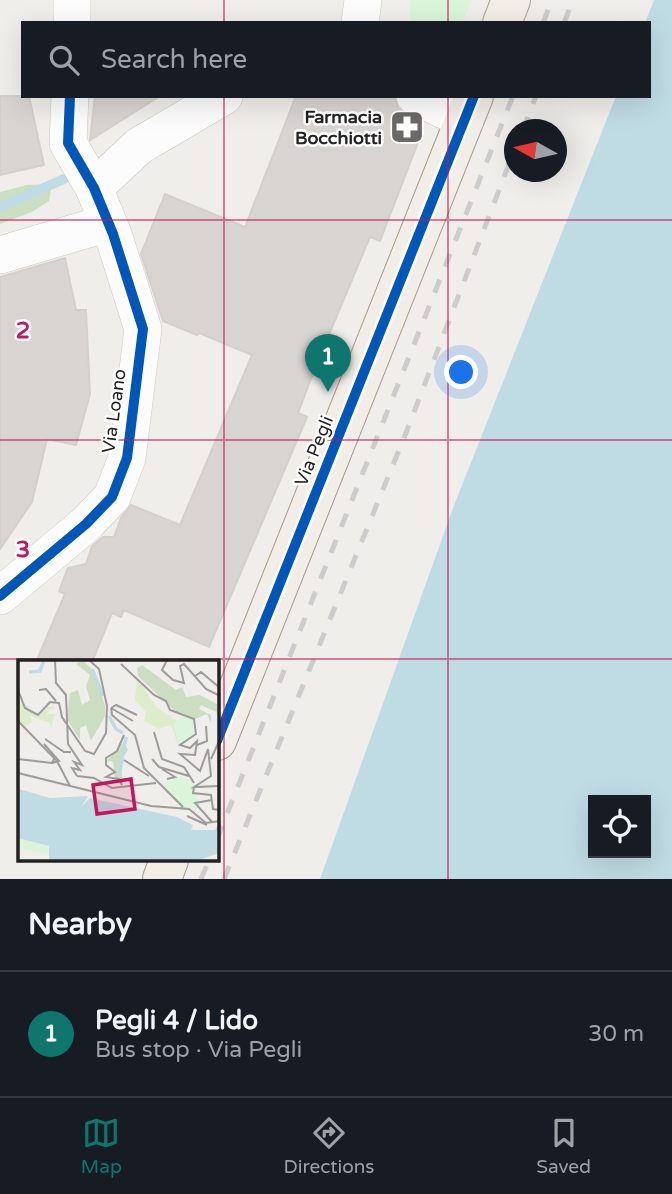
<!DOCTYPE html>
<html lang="en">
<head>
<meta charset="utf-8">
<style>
	body { margin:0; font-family:"Varela Round",sans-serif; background:#242831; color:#f1f3f6 }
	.controls { position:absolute; right:21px; bottom:21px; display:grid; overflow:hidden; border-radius:0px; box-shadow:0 7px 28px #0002 }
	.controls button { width:63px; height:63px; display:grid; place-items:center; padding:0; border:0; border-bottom:2px solid #363941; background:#171b24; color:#f1f3f6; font:35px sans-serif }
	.compass { position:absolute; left:504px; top:119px; width:63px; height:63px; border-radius:50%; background:#171b24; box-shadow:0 7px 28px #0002; rotate:278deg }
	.you { position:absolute; left:462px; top:373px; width:24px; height:24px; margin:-18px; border:5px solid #fff; border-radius:50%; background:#1a73e8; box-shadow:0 0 0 10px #1a73e833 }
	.badge { display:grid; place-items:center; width:46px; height:46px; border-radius:50%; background:#0f766e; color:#fff; font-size:23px; font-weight:700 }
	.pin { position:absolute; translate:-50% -58px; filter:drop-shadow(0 2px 4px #0008) }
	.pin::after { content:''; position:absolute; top:37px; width:24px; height:21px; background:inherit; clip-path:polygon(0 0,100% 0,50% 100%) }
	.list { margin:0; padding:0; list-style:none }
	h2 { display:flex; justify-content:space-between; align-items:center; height:91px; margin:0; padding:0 28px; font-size:30px }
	h2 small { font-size:23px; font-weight:400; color:#9ea1a6 }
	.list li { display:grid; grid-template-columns:46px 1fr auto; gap:21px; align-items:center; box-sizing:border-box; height:126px; padding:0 28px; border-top:2px solid #363941 }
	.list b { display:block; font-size:26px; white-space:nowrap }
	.list p { margin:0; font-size:23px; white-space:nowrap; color:#9ea1a6 }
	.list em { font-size:23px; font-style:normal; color:#9ea1a6 }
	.icon { flex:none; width:38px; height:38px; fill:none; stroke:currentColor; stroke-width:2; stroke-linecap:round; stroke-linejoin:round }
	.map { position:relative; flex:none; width:672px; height:879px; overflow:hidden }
	.search { position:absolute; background:#171b24; box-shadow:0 7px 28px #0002; left:21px; right:21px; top:21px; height:77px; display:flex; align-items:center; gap:18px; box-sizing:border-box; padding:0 24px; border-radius:0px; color:#9ea1a6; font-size:26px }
	.sheet { height:217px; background:#171b24 }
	nav { display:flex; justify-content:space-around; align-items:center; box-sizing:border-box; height:98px; border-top:2px solid #363941; background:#171b24; font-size:19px; color:#9ea1a6 }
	nav a { display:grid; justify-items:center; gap:4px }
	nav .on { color:#0f766e }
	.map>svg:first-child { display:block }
	.forest { fill:#cbdec1 }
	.park { fill:#daf5da }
	.water { fill:#bfdbe3; fill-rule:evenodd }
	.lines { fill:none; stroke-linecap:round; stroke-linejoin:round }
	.stream { stroke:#bfdbe3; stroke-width:10 }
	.building { fill:#d7d4d2; stroke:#d3d0cc; stroke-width:2 }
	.minor-casing { stroke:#c9c8c7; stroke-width:38 }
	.major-casing { stroke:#a79c86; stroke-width:40 }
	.minor { stroke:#fdfcfc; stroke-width:37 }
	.major { stroke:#f3ede7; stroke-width:38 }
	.rail { stroke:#ccc; stroke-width:5; stroke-dasharray:14 14; stroke-linecap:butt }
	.cycleway-casing { stroke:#fff; stroke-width:15 }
	.cycleway { stroke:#0057b8; stroke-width:10 }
	.grid { fill:none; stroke:#c2185b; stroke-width:2; stroke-opacity:0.55 }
	.labels { text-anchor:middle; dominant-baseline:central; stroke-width:5; stroke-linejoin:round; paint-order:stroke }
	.poi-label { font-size:18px; font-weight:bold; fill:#222; stroke:#fff; text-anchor:end }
	.street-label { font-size:18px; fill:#222; stroke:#fff }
	.inset-river { fill:none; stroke:#bfdbe3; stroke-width:3.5 }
	.inset-road { fill:none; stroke:#9e9c9b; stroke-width:2 }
	.view { fill:#c2185b; fill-opacity:0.15; stroke:#c2185b; stroke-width:3.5 }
	.inset-edge { fill:none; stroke:#222; stroke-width:3.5 }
	.grid-label { font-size:23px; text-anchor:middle; font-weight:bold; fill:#c2185b; stroke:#fff; stroke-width:5; stroke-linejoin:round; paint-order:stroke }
</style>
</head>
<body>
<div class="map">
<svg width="672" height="879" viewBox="0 0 672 879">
	<rect width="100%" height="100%" fill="#f0eeeb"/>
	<polygon class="forest" points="52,184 49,201 32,212 0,224 0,192 27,185"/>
	<polygon class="park" points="411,0 471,0 463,23 412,23 409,15"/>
	<path class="water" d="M654 0H672V879H320L453 508 616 96H649V23H645ZM593 800H646V853H593Z"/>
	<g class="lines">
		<polyline class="stream" points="0,207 64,179"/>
	</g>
	<g class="building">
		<polygon points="0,96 29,96 44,165 0,175"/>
		<polygon points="95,96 160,96 90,140"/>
		<polygon points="296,96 387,96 395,99 398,108 420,122 417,145 380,241 370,237 317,363 298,413 307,417 209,647 124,610 121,617 112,613 92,662 36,662 65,594 59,591 68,568 86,564 92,546 103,537 114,537 121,518 131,505 180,525 252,355 199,333 197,335 163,321 141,254 165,194 245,227"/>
		<polygon points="65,258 76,310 86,310 90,394 76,445 47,439 32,502 0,549 0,277"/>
	</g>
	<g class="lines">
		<g class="minor-casing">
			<g id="minor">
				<polyline points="72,23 72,0"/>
				<polyline points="360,23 363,0"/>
				<polyline points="415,96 465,120"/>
				<polyline points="94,188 139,146 224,96"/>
				<polyline points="0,255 108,223"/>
				<polyline points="0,596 86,524 112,497 127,458 143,329 113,234 94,188 68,143 70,96"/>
			</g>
		</g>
		<g class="major-casing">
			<g id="major">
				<polyline points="502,23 511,0"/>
				<polyline points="217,741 474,96"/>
				<polyline points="162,879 169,860"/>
			</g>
		</g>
		<use href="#minor" class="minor"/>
		<use href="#major" class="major"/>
		<g class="rail">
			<polyline points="543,23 552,0"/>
			<polyline points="564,23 573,0"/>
			<polyline points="523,130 536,96"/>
			<polyline points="217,839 513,96"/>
			<polyline points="201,879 209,860"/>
			<polyline points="224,879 406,433 514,151"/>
		</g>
		<g class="cycleway-casing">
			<g id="cycleway">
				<polyline points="0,596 86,524 112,497 127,458 143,329 113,234 94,188 68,143 70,96"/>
				<polyline points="217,741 474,96"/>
			</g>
		</g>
		<use href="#cycleway" class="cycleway"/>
	</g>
	<path class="grid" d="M224 0V23M448 0V23M224 96V879M448 96V879M0 220H672M0 440H672M0 659H672"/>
	<defs>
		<g id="pharmacy-square" transform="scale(1.75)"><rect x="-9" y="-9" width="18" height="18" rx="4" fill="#6a6968" stroke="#fff"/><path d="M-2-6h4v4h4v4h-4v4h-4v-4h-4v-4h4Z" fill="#fff"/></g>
	</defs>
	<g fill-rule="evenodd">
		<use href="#pharmacy-square" x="407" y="127"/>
	</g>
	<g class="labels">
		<g class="poi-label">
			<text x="382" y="117">Farmacia<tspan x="382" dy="21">Bocchiotti</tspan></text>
		</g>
		<g class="street-label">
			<text transform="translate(114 411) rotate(-82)">Via Loano</text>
			<text transform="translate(314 451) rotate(-68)">Via Pegli</text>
		</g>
	</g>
	<g transform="translate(18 660)">
		<rect width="201" height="201" fill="#f0eeeb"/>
		<path d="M119 17 138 47 159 61 166 56 174 60V70L160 84 153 65 141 69 126 61 128 52 117 40ZM1 39 21 56 29 47 38 46 28 54H37L33 69 32 63 12 56 14 62 7 67 0 59Z" fill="#ddeccb"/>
		<path d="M64 0 76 11 87 46V56L73 81 68 65 62 68V80L49 59 52 33 60 30 64 45 72 40 68 26 72 15 58 4ZM124 5 158 30 164 27 168 37 182 35 201 45V53L183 45 181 49 193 55V63L189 54 177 59 158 52 120 16 119 8ZM106 82 110 90 102 102 105 123 97 119 95 102 89 101Z" fill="#cbdec1"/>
		<path d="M166 56 174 60 177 74 161 84 155 64ZM159 117 174 121 182 148 166 147 145 124ZM0 178 31 186 30 194 0 188Z" fill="#daf5da"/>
		<path d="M1 129 32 138 70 136 63 147 72 138 159 157 175 165 173 170H197L201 163V193L178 201H31V186L0 178Z" fill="#bfdbe3"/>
		<path class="inset-river" d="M74 9 85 36M11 12 22 11 26 0M91 56 98 69 105 73M101 117 108 77"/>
		<path class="inset-road" d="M37 0 38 23 48 35 50 84 64 105 56 102 62 110 54 108 59 116M149 0 144 10 155 20 166 23 162 6 166 4 188 29 202 36M103 4 136 35 148 41 152 50 176 59 178 74 162 85 172 88 179 81 177 95 162 94 182 111 190 89 193 116 176 127 202 126M177 16 183 12 202 28M0 30 7 48 20 55 32 42 41 43 44 57 67 91 76 94 88 73 89 46 81 9 71 0M21 30 28 29 38 41M93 48 94 55 117 75 126 108 165 147M93 48 115 61M93 48 98 45 119 55M0 61 39 101 52 126M136 72 144 99 166 107 176 123M27 79 46 92H53M26 84 41 101 34 103M179 85 189 81 188 66M0 99 34 103 36 99M134 99 141 107 171 116M193 99 202 79M106 100 131 116M144 109 157 117 149 119M0 113 133 146 171 149 188 163 202 161M59 116 76 118 94 128 138 123M104 125 101 119 88 117 97 112 88 105V98L99 91 106 75M176 127 175 133 193 135 195 149 202 150M169 156 189 165M194 162 177 143 194 140"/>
		<path class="view" d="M113 119 117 149 79 154 75 125Z"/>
		<rect width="201" height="201" class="inset-edge"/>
	</g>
	<g class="grid-label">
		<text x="23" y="338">2</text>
		<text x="23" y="557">3</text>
	</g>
</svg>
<div class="controls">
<button><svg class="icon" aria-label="locate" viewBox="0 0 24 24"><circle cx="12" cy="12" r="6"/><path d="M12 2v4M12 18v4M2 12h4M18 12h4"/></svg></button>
</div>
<svg class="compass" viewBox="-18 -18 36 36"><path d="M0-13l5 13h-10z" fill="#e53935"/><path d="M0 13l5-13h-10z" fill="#9ea1a6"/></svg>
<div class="you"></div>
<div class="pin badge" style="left:328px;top:392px">1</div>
<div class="search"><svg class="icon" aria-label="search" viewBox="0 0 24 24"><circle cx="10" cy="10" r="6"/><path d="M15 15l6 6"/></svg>Search here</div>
</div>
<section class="sheet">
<h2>Nearby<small></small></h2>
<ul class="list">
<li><span class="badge">1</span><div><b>Pegli 4 / Lido</b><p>Bus stop · Via Pegli</p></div><em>30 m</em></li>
</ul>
</section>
<nav>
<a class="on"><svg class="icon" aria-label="map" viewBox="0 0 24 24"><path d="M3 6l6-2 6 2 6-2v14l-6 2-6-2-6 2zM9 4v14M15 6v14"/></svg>Map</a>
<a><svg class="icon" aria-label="directions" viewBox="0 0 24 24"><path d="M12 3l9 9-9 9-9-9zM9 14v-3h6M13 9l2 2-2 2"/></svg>Directions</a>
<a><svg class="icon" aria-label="saved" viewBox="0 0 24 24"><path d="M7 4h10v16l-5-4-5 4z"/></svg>Saved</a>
</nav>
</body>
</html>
